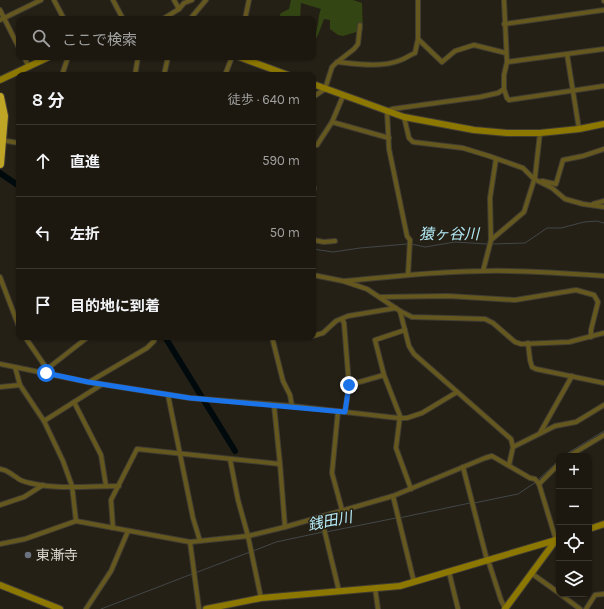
<!DOCTYPE html>
<html lang="ja">
<head>
<meta charset="utf-8">
<style>
	body { margin:0; font-family:Karla,"Noto Sans JP",sans-serif; background:#29251e; color:#f1f3f6 }
	.controls { position:absolute; right:12px; bottom:12px; display:grid; overflow:hidden; border-radius:8px; box-shadow:0 1px 3px #0004 }
	.controls button { width:36px; height:36px; display:grid; place-items:center; padding:0; border:0; border-bottom:1px solid #3a3730; background:#1c1810; color:#f1f3f6; font:20px sans-serif }
	.stop { position:absolute; width:12px; height:12px; margin:-9px; border:3px solid #1a73e8; border-radius:50%; background:#fff }
	.stop.end { background:#1a73e8; border-color:#fff; box-shadow:0 1px 4px #0008 }
	.list { margin:0; padding:0; list-style:none }
	h2 { display:flex; justify-content:space-between; align-items:center; height:52px; margin:0; padding:0 16px; font-size:17px }
	h2 small { font-size:13px; font-weight:400; color:#a0a09f }
	.list li { display:grid; grid-template-columns:26px 1fr auto; gap:12px; align-items:center; box-sizing:border-box; height:72px; padding:0 16px; border-top:1px solid #3a3730 }
	.list b { display:block; font-size:15px; white-space:nowrap }
	.list em { font-size:13px; font-style:normal; color:#a0a09f }
	.icon { flex:none; width:22px; height:22px; fill:none; stroke:currentColor; stroke-width:2; stroke-linecap:round; stroke-linejoin:round }
	.map { position:relative; flex:none; width:604px; height:609px; overflow:hidden }
	.search { position:absolute; background:#1c1810; box-shadow:0 1px 3px #0004; left:16px; top:16px; width:300px; height:44px; display:flex; align-items:center; gap:10px; box-sizing:border-box; padding:0 14px; border-radius:8px; color:#a0a09f; font-size:15px }
	.panel { position:absolute; background:#1c1810; box-shadow:0 1px 3px #0004; left:16px; top:72px; width:300px; height:268px; border-radius:8px }
	.map>svg:first-child { display:block }
	.green { fill:#334513 }
	.lines { fill:none; stroke-linecap:round; stroke-linejoin:round }
	.stream { stroke:#414747; stroke-width:1 }
	.river { stroke:#000a0d; stroke-width:6 }
	.street-casing { stroke:#423d33; stroke-width:6 }
	.secondary-casing { stroke:#423d33; stroke-width:8 }
	.highway-casing { stroke:#423d33; stroke-width:10 }
	.street { stroke:#65581e; stroke-width:4 }
	.secondary { stroke:#8c7700; stroke-width:6 }
	.highway { stroke:#bfa525; stroke-width:8 }
	.route { stroke:#1a73e8; stroke-width:5 }
	.worship-dot { fill:#6b7280; stroke:#252016; stroke-width:1.5 }
	.labels { text-anchor:middle; dominant-baseline:central; stroke-width:3; stroke-linejoin:round; paint-order:stroke }
	.poi-label { font-size:14px; fill:#d8d5ce; stroke:#252016; text-anchor:start }
	.water-label { font-size:15px; font-style:italic; fill:#b4ebf7; stroke:#252016 }
</style>
</head>
<body>
<div class="map">
<svg width="604" height="609" viewBox="0 0 604 609">
	<rect width="100%" height="100%" fill="#252016"/>
	<path class="green" d="M291 0H353L362 3 363 30 343 36 338 35 330 29V20L324 19 318 35 313 44C313 36 316 35 317 28 319 22 318 15 321 9L301 3 300 19H278L281 13 289 9Z"/>
	<g class="lines">
		<g class="stream">
			<polyline points="411,244 425,247 455,242 487,244"/>
			<polyline points="493,244 525,243 547,228 561,228 584,222 597,221 604,223"/>
			<polyline points="313,249 333,252 360,248 407,244"/>
			<polyline points="563,456 604,431"/>
			<polyline points="538,480 559,460"/>
			<polyline points="474,503 518,494 536,482"/>
			<polyline points="399,518 470,503"/>
			<polyline points="326,532 396,518"/>
			<polyline points="253,551 276,542 323,532"/>
			<polyline points="195,573 250,552"/>
			<polyline points="101,609 192,574"/>
		</g>
		<g class="river">
			<polyline points="0,173 19,186"/>
			<polyline points="165,337 235,451"/>
		</g>
		<g class="street-casing">
			<g id="street">
				<polyline points="54,0 64,19"/>
				<polyline points="113,0 123,19"/>
				<polyline points="174,0 179,9"/>
				<polyline points="604,0 604,1"/>
				<polyline points="0,10 19,48"/>
				<polyline points="163,19 179,9 184,3 192,0"/>
				<polyline points="190,19 206,0"/>
				<polyline points="245,19 249,0"/>
				<polyline points="0,20 41,0"/>
				<polyline points="504,24 604,10"/>
				<polyline points="418,39 442,62 455,51 474,45 506,53"/>
				<polyline points="567,54 579,129"/>
				<polyline points="24,57 29,67"/>
				<path d="M337 62C357 64 381 68 401 60 406 58 410 55 415 53L418 39V0"/>
				<polyline points="507,62 604,49"/>
				<polyline points="62,75 68,57"/>
				<polyline points="135,75 138,57"/>
				<polyline points="164,75 168,57"/>
				<polyline points="225,75 232,57"/>
				<polyline points="504,89 507,98 509,100 604,86"/>
				<polyline points="313,97 325,89 332,67 336,63 354,49 358,44 360,25"/>
				<polyline points="404,117 409,138 413,142 463,148 489,156 523,168 534,179 552,188 565,199 583,204 604,207"/>
				<polyline points="332,122 389,138"/>
				<polyline points="0,140 19,143"/>
				<polyline points="313,144 317,145 332,122 343,96"/>
				<polyline points="542,181 556,184 563,160 583,156 604,149"/>
				<polyline points="313,188 314,188 313,192"/>
				<polyline points="593,204 604,201"/>
				<polyline points="313,240 324,242 335,241"/>
				<polyline points="491,240 524,212 535,177 540,133"/>
				<polyline points="483,271 491,240 490,198 496,159"/>
				<polyline points="313,275 343,281 367,289 400,311 412,317 485,319 493,323 515,342 521,344 569,342 604,333"/>
				<polyline points="408,275 410,240 407,236 389,149 387,111 392,109 480,97 498,93 504,89 504,75 507,62 504,0"/>
				<polyline points="0,277 19,327"/>
				<path d="M344 281C391 277 437 271 485 271 525 270 564 273 604 276"/>
				<polyline points="381,297 448,296 515,300 576,290 594,295 598,302 591,330 591,337"/>
				<polyline points="400,311 409,346 414,354 511,439 513,447 509,465"/>
				<polyline points="342,319 344,323 349,385 345,412"/>
				<polyline points="405,330 375,340 384,375 400,416 396,448 411,489"/>
				<polyline points="313,336 323,333 336,321 348,316 396,308"/>
				<polyline points="25,337 47,369"/>
				<polyline points="272,337 283,381 290,395 292,406"/>
				<polyline points="528,343 530,360 532,367 536,369 604,383"/>
				<polyline points="0,364 88,382 190,398 292,406 398,418 407,418 422,413 457,392"/>
				<polyline points="15,367 20,385 44,421 63,461 72,486 76,521"/>
				<polyline points="45,373 47,369 88,337"/>
				<polyline points="89,382 147,348 154,341 155,337"/>
				<polyline points="349,385 384,375"/>
				<polyline points="0,387 20,385"/>
				<polyline points="168,395 193,518 200,541"/>
				<polyline points="74,402 101,455 106,486"/>
				<polyline points="274,405 280,464 285,527"/>
				<polyline points="338,411 332,473 342,510"/>
				<polyline points="44,421 101,385"/>
				<polyline points="540,433 572,376"/>
				<polyline points="513,447 555,426 576,422 604,405"/>
				<polyline points="569,456 604,435"/>
				<polyline points="230,459 238,500 248,536 261,598"/>
				<polyline points="463,467 487,560"/>
				<path d="M0 469C8 470 9 473 16 477 19 480 25 482 30 483 58 490 90 486 119 486"/>
				<polyline points="539,484 559,464"/>
				<polyline points="393,496 414,582"/>
				<polyline points="0,505 24,497 43,485"/>
				<polyline points="321,516 339,591"/>
				<polyline points="113,528 111,500 137,449 280,464"/>
				<polyline points="190,542 199,609"/>
				<polyline points="0,544 25,539 76,521 190,542 248,536 285,527 393,496 485,458 492,456 530,478 535,479 539,484 556,540"/>
				<polyline points="488,560 501,600 505,608"/>
				<polyline points="449,572 458,609"/>
				<polyline points="531,573 559,593"/>
				<polyline points="375,588 378,609"/>
				<polyline points="560,594 580,609"/>
				<polyline points="86,609 111,571 128,531"/>
				<polyline points="586,609 595,595 604,594"/>
			</g>
		</g>
		<g class="secondary-casing">
			<g id="secondary">
				<polyline points="239,57 288,75"/>
				<polyline points="0,80 49,57"/>
				<polyline points="313,84 404,117 474,130 507,133 540,133 579,129 604,124"/>
				<polyline points="589,529 604,524"/>
				<polyline points="0,585 60,609"/>
				<polyline points="206,609 261,598 400,586 556,540"/>
				<polyline points="505,609 556,540"/>
			</g>
		</g>
		<g class="highway-casing">
			<polyline id="highway" points="0,97 4,116 0,164"/>
		</g>
		<use href="#street" class="street"/>
		<use href="#secondary" class="secondary"/>
		<use href="#highway" class="highway"/>
	</g>
	<g class="lines">
		<polyline class="route" points="46,373 88,382 190,398 345,412 349,385"/>
	</g>
	<circle class="worship-dot" cx="28" cy="555" r="4"/>
	<g class="labels">
		<g class="poi-label">
			<text x="36" y="555">東漸寺</text>
		</g>
		<g class="water-label">
			<text x="449" y="234">猿ヶ谷川</text>
			<text transform="translate(330 521) rotate(-11)">銭田川</text>
		</g>
	</g>
</svg>
<div class="controls">
<button>+</button>
<button>−</button>
<button><svg class="icon" aria-label="locate" viewBox="0 0 24 24"><circle cx="12" cy="12" r="6"/><path d="M12 2v4M12 18v4M2 12h4M18 12h4"/></svg></button>
<button><svg class="icon" aria-label="layers" viewBox="0 0 24 24"><path d="M12 4l9 5-9 5-9-5zM3 14l9 5 9-5"/></svg></button>
</div>
<div class="stop" style="left:46px;top:373px"></div>
<div class="stop end" style="left:349px;top:385px"></div>
<div class="search"><svg class="icon" aria-label="search" viewBox="0 0 24 24"><circle cx="10" cy="10" r="6"/><path d="M15 15l6 6"/></svg>ここで検索</div>
<section class="panel">
<h2>8 分<small>徒歩 · 640 m</small></h2>
<ul class="list">
<li><svg class="icon" aria-label="ahead" viewBox="0 0 24 24"><path d="M12 20V5M6 11l6-6 6 6"/></svg><div><b>直進</b></div><em>590 m</em></li>
<li><svg class="icon" aria-label="left" viewBox="0 0 24 24"><path d="M17 20v-9H6M10 6l-5 5 5 5"/></svg><div><b>左折</b></div><em>50 m</em></li>
<li><svg class="icon" aria-label="arrive" viewBox="0 0 24 24"><path d="M6 21V4h12l-3 4 3 4H6"/></svg><div><b>目的地に到着</b></div></li>
</ul>
</section>
</div>
</body>
</html>
